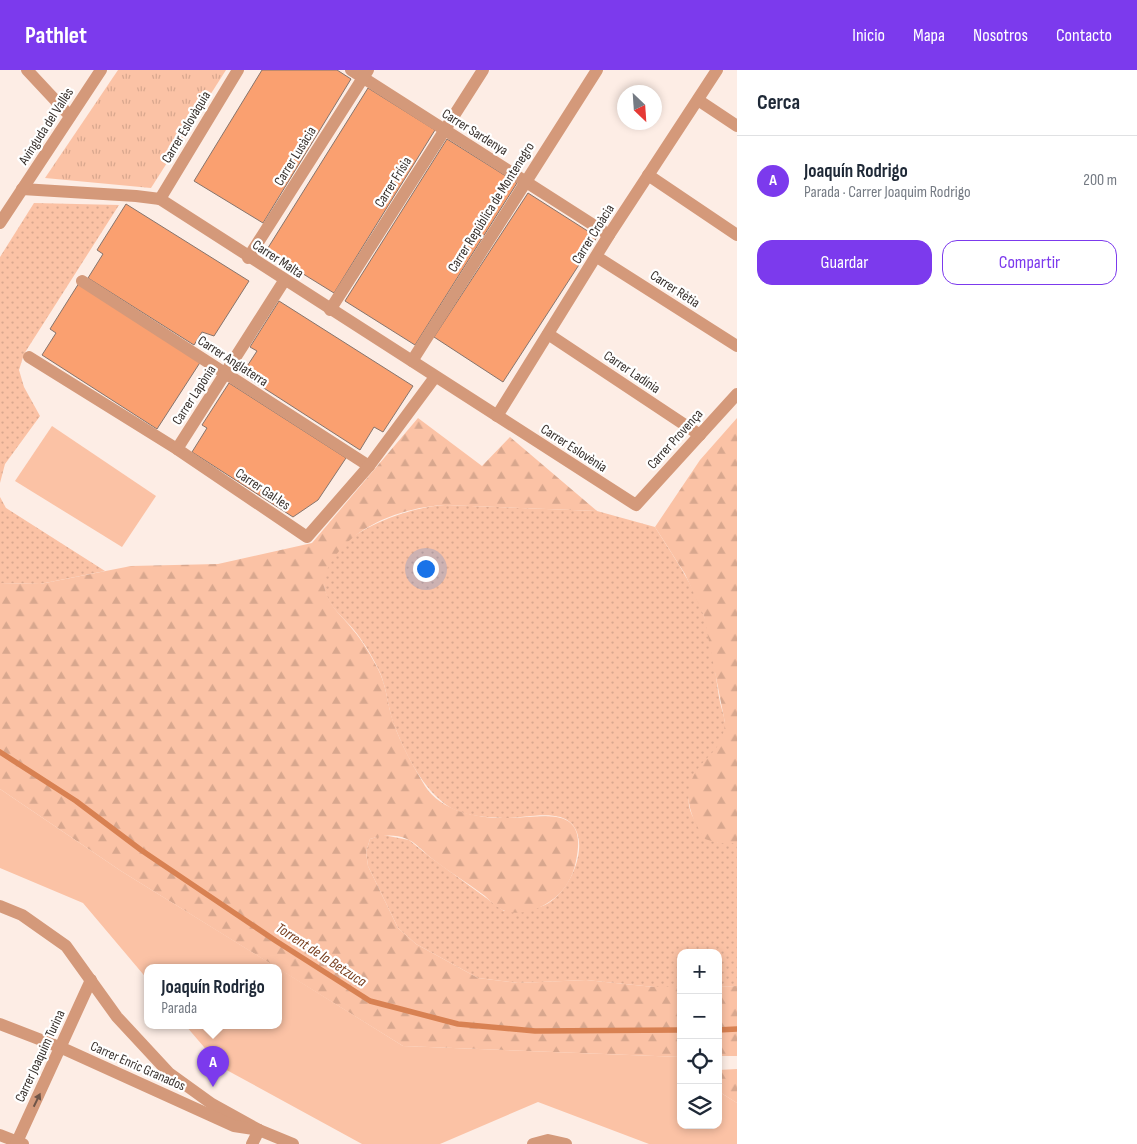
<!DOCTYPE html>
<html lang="es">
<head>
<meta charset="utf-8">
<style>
	body { margin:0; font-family:"Sofia Sans Condensed",sans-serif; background:#f6f6f7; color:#1f2937 }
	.controls { position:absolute; right:15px; bottom:15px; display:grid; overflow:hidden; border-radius:10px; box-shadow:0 2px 8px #0003 }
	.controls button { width:45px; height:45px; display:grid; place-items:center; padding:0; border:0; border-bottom:1px solid #e0e1e3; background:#fff; color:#1f2937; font:25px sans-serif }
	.compass { position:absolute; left:617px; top:15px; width:45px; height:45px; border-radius:50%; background:#fff; box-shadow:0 2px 8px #0003; rotate:155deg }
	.you { position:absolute; left:425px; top:498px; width:18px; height:18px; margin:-12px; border:4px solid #fff; border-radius:50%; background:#1a73e8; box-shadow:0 0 0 8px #1a73e833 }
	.badge { display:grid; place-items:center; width:32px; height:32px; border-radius:50%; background:#7c3aed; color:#fff; font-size:16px; font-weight:700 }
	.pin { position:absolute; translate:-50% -41px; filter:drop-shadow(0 1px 2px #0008) }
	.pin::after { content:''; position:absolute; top:26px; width:18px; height:15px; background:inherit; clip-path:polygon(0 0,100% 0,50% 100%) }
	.popup { position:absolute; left:144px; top:894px; width:138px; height:65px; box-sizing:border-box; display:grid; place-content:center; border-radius:10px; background:#fff; filter:drop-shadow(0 1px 4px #0005); font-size:16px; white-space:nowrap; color:#747a83 }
	.popup b { font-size:19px; color:#1f2937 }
	.popup::after { content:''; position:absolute; left:50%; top:100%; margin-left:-10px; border:10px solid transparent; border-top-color:#fff }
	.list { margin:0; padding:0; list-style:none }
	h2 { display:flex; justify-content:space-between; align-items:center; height:65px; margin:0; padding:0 20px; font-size:21px }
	h2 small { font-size:16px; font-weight:400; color:#747a83 }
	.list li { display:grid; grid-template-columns:32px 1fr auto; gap:15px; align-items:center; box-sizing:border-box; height:90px; padding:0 20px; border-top:1px solid #e0e1e3 }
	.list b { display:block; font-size:19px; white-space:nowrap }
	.list p { margin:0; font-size:16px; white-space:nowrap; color:#747a83 }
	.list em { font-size:16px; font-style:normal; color:#747a83 }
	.actions { display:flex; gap:10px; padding:15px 20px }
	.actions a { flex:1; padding:11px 0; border:1px solid #7c3aed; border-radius:15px; text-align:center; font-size:18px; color:#7c3aed }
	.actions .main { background:#7c3aed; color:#fff }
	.icon { flex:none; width:28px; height:28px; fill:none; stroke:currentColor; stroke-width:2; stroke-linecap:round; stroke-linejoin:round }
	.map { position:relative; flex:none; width:737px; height:1074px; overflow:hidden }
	header { display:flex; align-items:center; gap:30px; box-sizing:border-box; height:70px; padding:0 25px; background:#7c3aed; color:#fff }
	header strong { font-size:24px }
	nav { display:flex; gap:28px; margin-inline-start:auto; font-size:18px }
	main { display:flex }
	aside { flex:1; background:#fff }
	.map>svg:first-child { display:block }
	.grass { fill:url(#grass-dots) }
	.forest { fill:url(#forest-firs) }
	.park { fill:url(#park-tufts) }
	.garden { fill:#fbc2a5 }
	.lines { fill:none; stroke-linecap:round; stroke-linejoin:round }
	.stream { stroke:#d88152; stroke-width:5.5 }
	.building { fill:#faa070; stroke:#86746c }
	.minor { stroke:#d4997a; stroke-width:12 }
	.oneway { fill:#6f5548 }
	.labels { text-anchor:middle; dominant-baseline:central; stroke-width:4.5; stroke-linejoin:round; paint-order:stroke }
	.street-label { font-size:14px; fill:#38312d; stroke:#fff }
	.water-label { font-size:15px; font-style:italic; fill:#783e1d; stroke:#fff }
</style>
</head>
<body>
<header>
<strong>Pathlet</strong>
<nav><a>Inicio</a><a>Mapa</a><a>Nosotros</a><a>Contacto</a></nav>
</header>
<main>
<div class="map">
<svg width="737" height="1074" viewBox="0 0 737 1074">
	<defs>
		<pattern id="grass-dots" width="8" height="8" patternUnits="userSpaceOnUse" patternTransform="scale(1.25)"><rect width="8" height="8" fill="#fbc2a5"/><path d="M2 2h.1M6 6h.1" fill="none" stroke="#d8a78e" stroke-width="1.8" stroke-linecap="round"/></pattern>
		<pattern id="forest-firs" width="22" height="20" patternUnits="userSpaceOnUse" patternTransform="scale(1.25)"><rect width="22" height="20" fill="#fbc2a5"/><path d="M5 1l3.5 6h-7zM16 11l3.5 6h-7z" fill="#d8a78e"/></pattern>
		<pattern id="park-tufts" width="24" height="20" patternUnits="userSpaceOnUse" patternTransform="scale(1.25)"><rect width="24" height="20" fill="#fbc2a5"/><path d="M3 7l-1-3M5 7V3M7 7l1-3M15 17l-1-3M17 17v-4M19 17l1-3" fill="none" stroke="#d8a78e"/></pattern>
	</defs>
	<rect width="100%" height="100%" fill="#fdede5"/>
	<g class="grass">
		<polygon points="34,133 119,135 24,284 19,300 24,317 40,346 5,394 0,413 0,187"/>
		<polygon points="0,427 6,438 105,501 40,514 0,513"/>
		<path d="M445 435 597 441 655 457C675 489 699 522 708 559 714 581 715 604 719 627 720 635 724 644 725 653 729 687 675 708 692 745 696 755 711 765 718 773H737V916L718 917V883H681V917H654L586 910 518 913 478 908 416 874 398 858 368 796 366 782 370 769 383 765 409 770 430 787 504 841C516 841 534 840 545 835 569 824 591 776 572 754 558 738 521 749 503 748 484 747 460 746 445 734 420 715 404 681 393 652 388 637 387 621 381 605 375 591 364 572 354 560 344 548 329 537 325 521 313 468 406 437 445 435Z"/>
	</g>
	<g class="forest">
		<path d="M418 348 482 396 510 367 597 441 445 435C404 437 354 455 332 491 326 500 322 512 326 523 331 538 344 548 353 560 362 570 371 586 378 599 387 616 387 634 393 651 400 673 413 696 425 716 441 741 476 748 503 748 540 749 589 731 576 791 573 807 564 823 549 832 537 840 520 846 505 841 499 839 490 831 485 826 467 812 447 801 430 787 423 781 415 772 407 769 394 764 383 765 370 769L366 782 368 796 398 858 416 874 478 908 518 913 586 910 654 917H681V987L403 976 121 801 0 719V513L40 514 131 496 218 494 312 473Z"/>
		<path d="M737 348V773H718L705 769C693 752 682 728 693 707 704 684 722 684 725 653L704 546 685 504 655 457 700 390Z"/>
		<polygon points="737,916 737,986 718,986 718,917"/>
		<polygon points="737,999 737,1033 718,1021 718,1000"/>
	</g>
	<polygon class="park" points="118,0 226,0 151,118 45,108"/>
	<g class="garden">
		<polygon points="52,356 156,426 122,477 15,411"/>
		<polygon points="0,719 121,801 278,898 148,898 148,910 83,833 0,798"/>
		<polygon points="278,898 403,976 681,987 681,1055 718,1055 718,1021 737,1033 737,1074 649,1074 538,1032 440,1074 362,1074 221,997 186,956 278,956"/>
	</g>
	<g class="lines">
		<g class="stream">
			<polyline points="0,682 76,731 141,780 276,871 370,931 458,954 535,961 681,960"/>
			<polyline points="718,960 737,959"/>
		</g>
	</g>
	<g class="building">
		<polygon points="262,0 337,0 351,9 263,153 194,111"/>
		<polygon points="368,18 435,60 334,223 266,181"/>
		<polygon points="447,69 517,113 415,275 345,231"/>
		<polygon points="528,123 597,167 503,312 434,267"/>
		<polygon points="126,134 249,211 214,266 202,262 194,275 88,208 103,184 97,180"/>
		<polygon points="79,213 201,291 157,359 42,285 56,263 50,259"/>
		<polygon points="279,231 413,316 383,362 374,357 360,380 242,304 257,281 250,277"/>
		<polygon points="229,313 346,388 318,430 293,447 192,382 207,358 202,355"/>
	</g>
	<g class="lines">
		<g class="minor">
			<polyline points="27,0 70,46"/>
			<polyline points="351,0 609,165"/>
			<polyline points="698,30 737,56"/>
			<polyline points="648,105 737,165"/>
			<polyline points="22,119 136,126 160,129 636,435 737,324"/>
			<polyline points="160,129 238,0"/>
			<polyline points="0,153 101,0"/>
			<polyline points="597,187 737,276"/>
			<polyline points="248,188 368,0"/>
			<polyline points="82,211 369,396"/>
			<polyline points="330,240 483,0"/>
			<polyline points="548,264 700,365"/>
			<polyline points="29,287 177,379 307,467 369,396 435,307"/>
			<polyline points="412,291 597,0"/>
			<polyline points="497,346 609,165 717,0"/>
			<polyline points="177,379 284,211"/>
			<polyline points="0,836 22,845 66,876 117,947 169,1003 212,1034 259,1060"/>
			<polyline points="0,954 62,978 234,1056 259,1060 293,1074"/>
			<polyline points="0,1065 23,1074"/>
			<polyline points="16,1074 91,910"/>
			<polyline points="252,1074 259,1060"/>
			<polyline points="533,1074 548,1070 566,1074"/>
		</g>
	</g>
	<defs><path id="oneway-solid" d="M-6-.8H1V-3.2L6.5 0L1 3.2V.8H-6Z" transform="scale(1.25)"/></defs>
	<use class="oneway" href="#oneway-solid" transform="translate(37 1030) rotate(-64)"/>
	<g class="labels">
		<g class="street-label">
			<text transform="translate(46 56) rotate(-57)">Avinguda del Vallès</text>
			<text transform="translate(186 57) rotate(-59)">Carrer Eslovàquia</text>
			<text transform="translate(475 62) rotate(32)">Carrer Sardenya</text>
			<text transform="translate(295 86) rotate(-58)">Carrer Lusàcia</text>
			<text transform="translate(393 112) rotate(-58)">Carrer Frísia</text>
			<text transform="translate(491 137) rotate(-58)">Carrer República de Montenegro</text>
			<text transform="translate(593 164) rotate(-58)">Carrer Croàcia</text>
			<text transform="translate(278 189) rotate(33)">Carrer Malta</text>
			<text transform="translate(675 219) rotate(33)">Carrer Rètia</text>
			<text transform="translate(233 291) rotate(33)">Carrer Anglaterra</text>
			<text transform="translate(632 302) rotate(34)">Carrer Ladínia</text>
			<text transform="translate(194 325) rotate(-57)">Carrer Lapònia</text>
			<text transform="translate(675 369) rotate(-48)">Carrer Provença</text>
			<text transform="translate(574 378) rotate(33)">Carrer Eslovènia</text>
			<text transform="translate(263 419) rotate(34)">Carrer Gal·les</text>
			<text transform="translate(40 986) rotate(-65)">Carrer Joaquim Turina</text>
			<text transform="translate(138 996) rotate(24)">Carrer Enric Granados</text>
		</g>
		<g class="water-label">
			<text transform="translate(321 885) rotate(33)">Torrent de la Betzuca</text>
		</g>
	</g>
</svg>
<div class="controls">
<button>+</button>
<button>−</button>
<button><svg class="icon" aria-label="locate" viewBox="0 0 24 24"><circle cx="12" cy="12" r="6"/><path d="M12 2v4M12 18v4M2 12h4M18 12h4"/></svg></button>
<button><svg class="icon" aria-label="layers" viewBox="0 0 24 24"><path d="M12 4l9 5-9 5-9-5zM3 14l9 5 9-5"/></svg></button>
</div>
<svg class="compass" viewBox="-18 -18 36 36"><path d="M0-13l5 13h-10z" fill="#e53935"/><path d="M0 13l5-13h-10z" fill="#747a83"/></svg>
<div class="you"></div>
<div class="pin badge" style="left:213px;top:1017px">A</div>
<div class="popup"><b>Joaquín Rodrigo</b>Parada</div>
</div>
<aside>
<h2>Cerca<small></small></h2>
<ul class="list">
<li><span class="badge">A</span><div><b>Joaquín Rodrigo</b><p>Parada · Carrer Joaquim Rodrigo</p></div><em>200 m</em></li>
</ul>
<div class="actions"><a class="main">Guardar</a><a>Compartir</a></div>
</aside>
</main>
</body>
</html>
